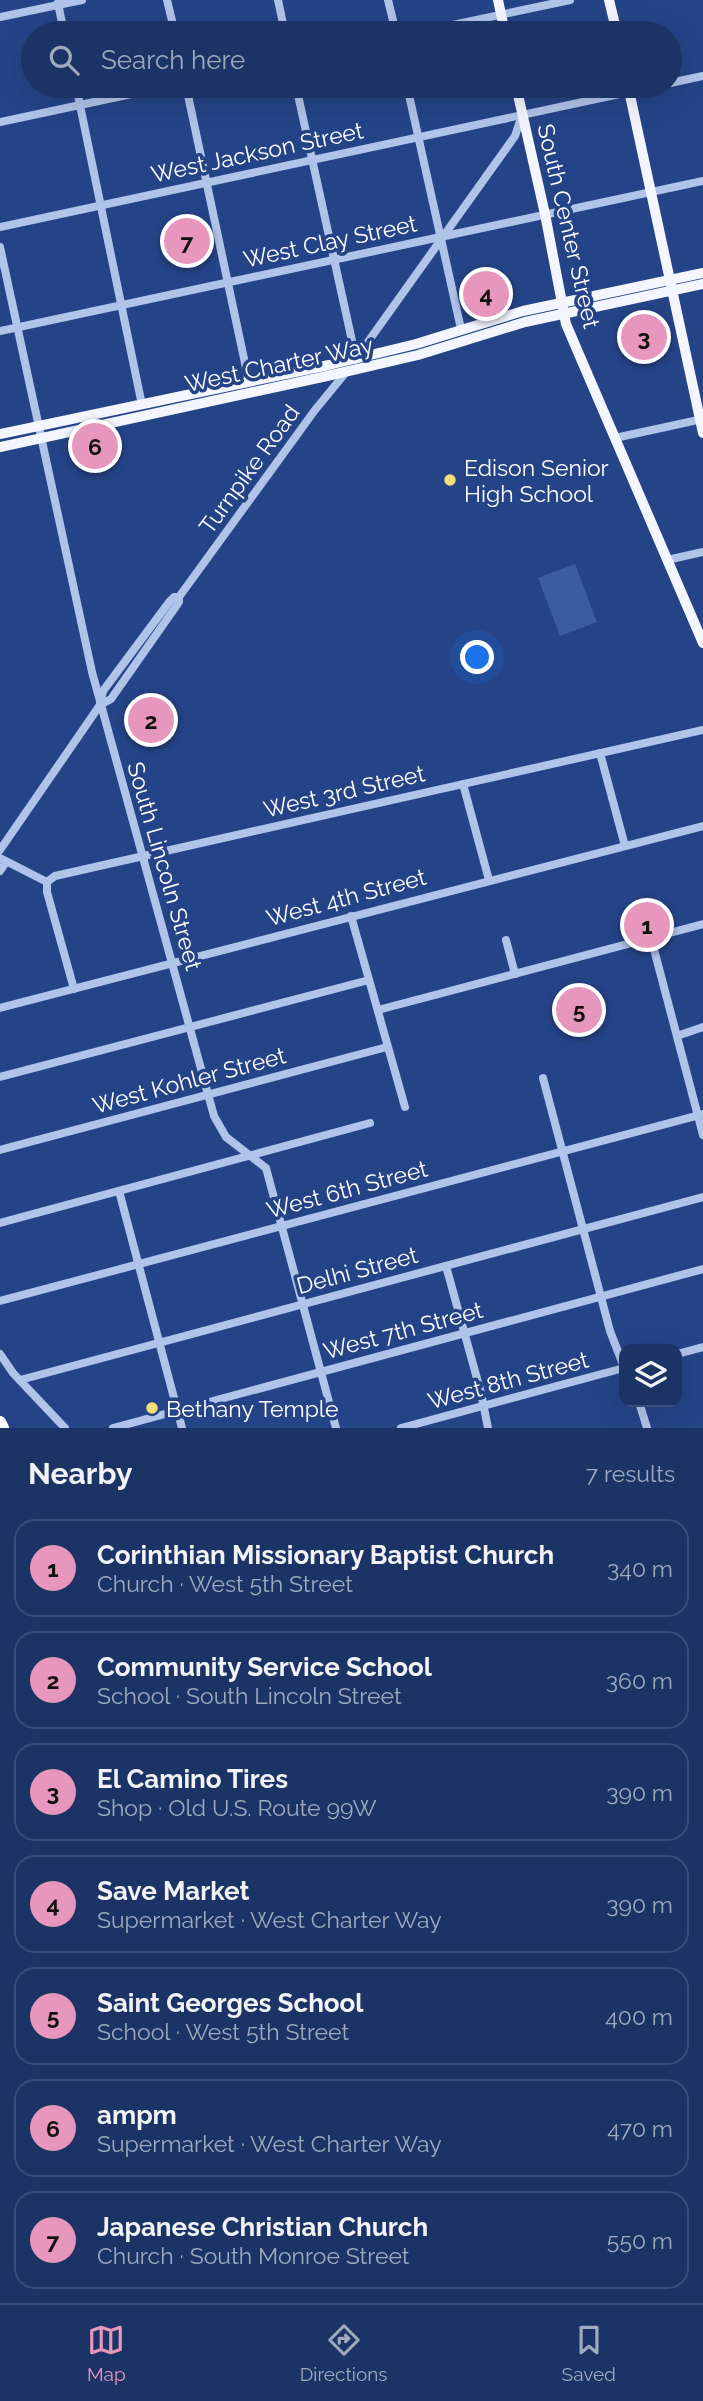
<!DOCTYPE html>
<html lang="en">
<head>
<meta charset="utf-8">
<style>
	body { margin:0; font-family:Raleway,sans-serif; background:#253b6b; color:#f1f3f6 }
	.controls { position:absolute; right:21px; bottom:21px; display:grid; overflow:hidden; border-radius:14px; box-shadow:0 7px 28px #0002 }
	.controls button { width:63px; height:63px; display:grid; place-items:center; padding:0; border:0; border-bottom:2px solid #3a4e79; background:#1c3365; color:#f1f3f6; font:35px sans-serif }
	.you { position:absolute; left:478px; top:658px; width:24px; height:24px; margin:-18px; border:5px solid #fff; border-radius:50%; background:#1a73e8; box-shadow:0 0 0 10px #1a73e833 }
	.badge { display:grid; place-items:center; width:46px; height:46px; border-radius:50%; background:#e797bd; color:#111; font-size:23px; font-weight:700 }
	.pin { position:absolute; translate:-50% -50%; border:4px solid #fff; box-shadow:0 2px 7px #0006 }
	.list { margin:0; padding:0; list-style:none }
	h2 { display:flex; justify-content:space-between; align-items:center; height:91px; margin:0; padding:0 28px; font-size:30px }
	h2 small { font-size:23px; font-weight:400; color:#a0aabf }
	.list li { display:grid; grid-template-columns:46px 1fr auto; gap:21px; align-items:center; box-sizing:border-box; height:98px; margin:0 14px 14px; padding:0 14px; border:2px solid #3a4e79; border-radius:21px }
	.list b { display:block; font-size:26px; white-space:nowrap }
	.list p { margin:0; font-size:23px; white-space:nowrap; color:#a0aabf }
	.list em { font-size:23px; font-style:normal; color:#a0aabf }
	.icon { flex:none; width:38px; height:38px; fill:none; stroke:currentColor; stroke-width:2; stroke-linecap:round; stroke-linejoin:round }
	.map { position:relative; flex:none; width:703px; height:1428px; overflow:hidden }
	.search { position:absolute; background:#1c3365; box-shadow:0 7px 28px #0002; left:21px; right:21px; top:21px; height:77px; display:flex; align-items:center; gap:18px; box-sizing:border-box; padding:0 24px; border-radius:38px; color:#a0aabf; font-size:26px }
	.sheet { height:875px; background:#1c3365 }
	nav { display:flex; justify-content:space-around; align-items:center; box-sizing:border-box; height:98px; border-top:2px solid #3a4e79; background:#1c3365; font-size:19px; color:#a0aabf }
	nav a { display:grid; justify-items:center; gap:4px }
	nav .on { color:#e797bd }
	.map>svg:first-child { display:block }
	.park { fill:#395ca3 }
	.lines { fill:none; stroke-linecap:round; stroke-linejoin:round }
	.minor { stroke:#b0c3e9; stroke-width:8 }
	.major { stroke:#f3f6fe; stroke-width:10 }
	.highway { stroke:#fff; stroke-width:12 }
	.poi-dot { fill:#f2de74; stroke:#254487; stroke-width:2.5 }
	.labels { text-anchor:middle; dominant-baseline:central; stroke-width:7; stroke-linejoin:round; paint-order:stroke }
	.street-label { font-size:23px; fill:#fff; stroke:#254487 }
	.poi-label { font-size:23px; fill:#fff; stroke:#254487; text-anchor:start }
</style>
</head>
<body>
<div class="map">
<svg width="703" height="1428" viewBox="0 0 703 1428">
	<rect width="100%" height="100%" fill="#254487"/>
	<polygon class="park" points="575,564 597,622 560,636 538,578"/>
	<g class="lines">
		<g class="minor">
			<polyline points="167,0 175,33"/>
			<polyline points="278,0 285,33"/>
			<polyline points="388,0 396,33"/>
			<polyline points="58,3 64,33"/>
			<polyline points="0,17 82,0"/>
			<polyline points="415,33 570,0"/>
			<polyline points="670,83 703,76"/>
			<polyline points="76,86 142,405"/>
			<polyline points="186,86 249,382"/>
			<polyline points="296,86 356,359"/>
			<polyline points="407,86 461,329"/>
			<polyline points="0,122 169,86"/>
			<polyline points="0,227 657,86"/>
			<polyline points="0,247 92,672 214,1116 226,1137 266,1168 336,1428"/>
			<polyline points="0,331 703,181"/>
			<polyline points="355,360 515,136 522,115"/>
			<polyline points="615,438 703,419"/>
			<polyline points="667,560 703,552"/>
			<polyline points="100,705 111,699 179,602 179,597 315,410 347,371"/>
			<polyline points="600,753 625,846"/>
			<polyline points="463,784 489,880"/>
			<polyline points="0,850 100,705 103,691 170,601 174,597 179,597"/>
			<polyline points="0,858 47,882 55,876 703,730"/>
			<polyline points="0,871 6,862"/>
			<polyline points="47,882 47,892 74,989"/>
			<polyline points="351,916 405,1107"/>
			<polyline points="651,938 703,1135"/>
			<polyline points="506,940 515,974"/>
			<polyline points="0,1008 703,826"/>
			<polyline points="378,1010 703,924"/>
			<polyline points="677,1036 703,1027"/>
			<polyline points="0,1077 369,980"/>
			<polyline points="543,1078 610,1331 624,1367"/>
			<polyline points="0,1150 387,1047"/>
			<polyline points="119,1191 182,1428"/>
			<polyline points="0,1223 370,1123"/>
			<polyline points="446,1266 481,1393 488,1428"/>
			<polyline points="0,1301 703,1114"/>
			<polyline points="0,1354 13,1373 65,1428"/>
			<polyline points="677,1354 703,1347"/>
			<polyline points="20,1380 703,1197"/>
			<polyline points="639,1402 647,1428"/>
			<polyline points="113,1428 703,1269"/>
			<polyline points="401,1428 624,1368"/>
		</g>
		<g class="major">
			<polyline points="498,0 505,33"/>
			<polyline points="609,0 617,33"/>
			<polyline points="516,86 545,214 566,324 703,643"/>
			<polyline points="628,86 703,433"/>
			<polyline points="0,434 329,365 416,344 523,311 703,273"/>
			<polyline points="0,447 327,376 418,355 525,322 703,284"/>
		</g>
		<polyline class="highway" points="0,1422 3,1428"/>
	</g>
	<g class="poi-dot">
		<circle cx="450" cy="480" r="7"/>
		<circle cx="152" cy="1408" r="7"/>
	</g>
	<g class="labels">
		<g class="street-label">
			<text transform="translate(257 152) rotate(-12)">West Jackson Street</text>
			<text transform="translate(569 226) rotate(77)">South Center Street</text>
			<text transform="translate(330 241) rotate(-12)">West Clay Street</text>
			<text transform="translate(279 364) rotate(-12)">West Charter Way</text>
			<text transform="translate(249 469) rotate(-54)">Turnpike Road</text>
			<text transform="translate(344 791) rotate(-13)">West 3rd Street</text>
			<text transform="translate(165 866) rotate(74)">South Lincoln Street</text>
			<text transform="translate(346 897) rotate(-15)">West 4th Street</text>
			<text transform="translate(189 1080) rotate(-15)">West Kohler Street</text>
			<text transform="translate(347 1189) rotate(-15)">West 6th Street</text>
			<text transform="translate(357 1270) rotate(-15)">Delhi Street</text>
			<text transform="translate(403 1330) rotate(-15)">West 7th Street</text>
			<text transform="translate(508 1380) rotate(-15)">West 8th Street</text>
		</g>
		<g class="poi-label">
			<text x="464" y="467">Edison Senior<tspan x="464" dy="26">High School</tspan></text>
			<text x="166" y="1408">Bethany Temple</text>
		</g>
	</g>
</svg>
<div class="controls">
<button><svg class="icon" aria-label="layers" viewBox="0 0 24 24"><path d="M12 4l9 5-9 5-9-5zM3 14l9 5 9-5"/></svg></button>
</div>
<div class="you"></div>
<div class="pin badge" style="left:647px;top:925px">1</div>
<div class="pin badge" style="left:151px;top:720px">2</div>
<div class="pin badge" style="left:644px;top:337px">3</div>
<div class="pin badge" style="left:486px;top:294px">4</div>
<div class="pin badge" style="left:579px;top:1010px">5</div>
<div class="pin badge" style="left:95px;top:446px">6</div>
<div class="pin badge" style="left:187px;top:241px">7</div>
<div class="search"><svg class="icon" aria-label="search" viewBox="0 0 24 24"><circle cx="10" cy="10" r="6"/><path d="M15 15l6 6"/></svg>Search here</div>
</div>
<section class="sheet">
<h2>Nearby<small>7 results</small></h2>
<ul class="list">
<li><span class="badge">1</span><div><b>Corinthian Missionary Baptist Church</b><p>Church · West 5th Street</p></div><em>340 m</em></li>
<li><span class="badge">2</span><div><b>Community Service School</b><p>School · South Lincoln Street</p></div><em>360 m</em></li>
<li><span class="badge">3</span><div><b>El Camino Tires</b><p>Shop · Old U.S. Route 99W</p></div><em>390 m</em></li>
<li><span class="badge">4</span><div><b>Save Market</b><p>Supermarket · West Charter Way</p></div><em>390 m</em></li>
<li><span class="badge">5</span><div><b>Saint Georges School</b><p>School · West 5th Street</p></div><em>400 m</em></li>
<li><span class="badge">6</span><div><b>ampm</b><p>Supermarket · West Charter Way</p></div><em>470 m</em></li>
<li><span class="badge">7</span><div><b>Japanese Christian Church</b><p>Church · South Monroe Street</p></div><em>550 m</em></li>
</ul>
</section>
<nav>
<a class="on"><svg class="icon" aria-label="map" viewBox="0 0 24 24"><path d="M3 6l6-2 6 2 6-2v14l-6 2-6-2-6 2zM9 4v14M15 6v14"/></svg>Map</a>
<a><svg class="icon" aria-label="directions" viewBox="0 0 24 24"><path d="M12 3l9 9-9 9-9-9zM9 14v-3h6M13 9l2 2-2 2"/></svg>Directions</a>
<a><svg class="icon" aria-label="saved" viewBox="0 0 24 24"><path d="M7 4h10v16l-5-4-5 4z"/></svg>Saved</a>
</nav>
</body>
</html>
